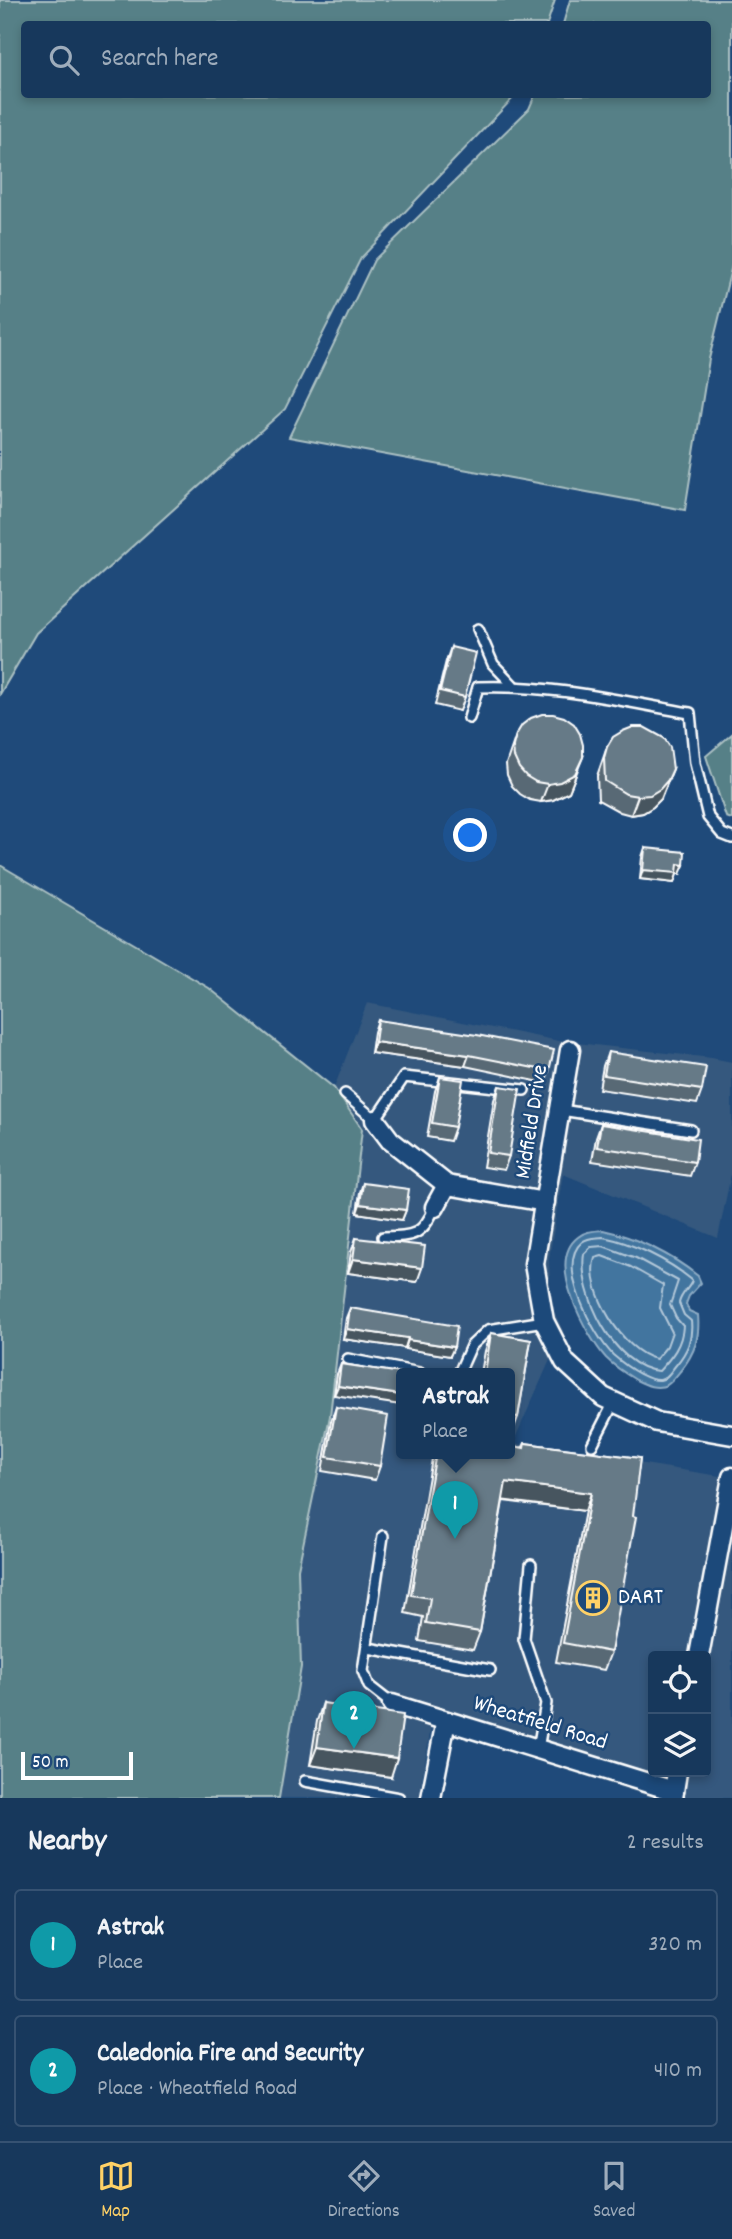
<!DOCTYPE html>
<html lang="en">
<head>
<meta charset="utf-8">
<style>
	body { margin:0; font-family:Dekko,sans-serif; background:#203f62; color:#f1f3f6 }
	.controls { position:absolute; right:21px; bottom:21px; display:grid; overflow:hidden; border-radius:7px; box-shadow:0 4px 10px #0003 }
	.controls button { width:63px; height:63px; display:grid; place-items:center; padding:0; border:0; border-bottom:2px solid #365272; background:#17385c; color:#f1f3f6; font:35px sans-serif }
	.scale { position:absolute; left:21px; bottom:18px; width:112px; box-sizing:border-box; padding-left:7px; border:4px solid #fff; border-top:0; font-size:19px; line-height:24px; white-space:nowrap; color:#fff; -webkit-text-stroke:5px #1f4a7a; paint-order:stroke }
	.you { position:absolute; left:471px; top:836px; width:24px; height:24px; margin:-18px; border:5px solid #fff; border-radius:50%; background:#1a73e8; box-shadow:0 0 0 10px #1a73e833 }
	.badge { display:grid; place-items:center; width:46px; height:46px; border-radius:50%; background:#ffd166; color:#fff; font-size:23px; font-weight:700 }
	.pin { position:absolute; translate:-50% -58px; filter:drop-shadow(0 2px 4px #0008) }
	.pin::after { content:''; position:absolute; top:37px; width:24px; height:21px; background:inherit; clip-path:polygon(0 0,100% 0,50% 100%) }
	.popup { position:absolute; left:396px; top:1368px; width:119px; height:91px; box-sizing:border-box; display:grid; place-content:center; border-radius:7px; background:#17385c; filter:drop-shadow(0 2px 5px #0005); font-size:23px; white-space:nowrap; color:#9eacbb }
	.popup b { font-size:26px; color:#f1f3f6 }
	.popup::after { content:''; position:absolute; left:50%; top:100%; margin-left:-14px; border:14px solid transparent; border-top-color:#17385c }
	.list { margin:0; padding:0; list-style:none }
	h2 { display:flex; justify-content:space-between; align-items:center; height:91px; margin:0; padding:0 28px; font-size:30px }
	h2 small { font-size:23px; font-weight:400; color:#9eacbb }
	.list li { display:grid; grid-template-columns:46px 1fr auto; gap:21px; align-items:center; box-sizing:border-box; height:112px; margin:0 14px 14px; padding:0 14px; border:2px solid #365272; border-radius:7px }
	.list b { display:block; font-size:26px; white-space:nowrap }
	.list p { margin:0; font-size:23px; white-space:nowrap; color:#9eacbb }
	.list em { font-size:23px; font-style:normal; color:#9eacbb }
	.icon { flex:none; width:38px; height:38px; fill:none; stroke:currentColor; stroke-width:2; stroke-linecap:round; stroke-linejoin:round }
	.map { position:relative; flex:none; width:732px; height:1798px; overflow:hidden }
	.search { position:absolute; background:#17385c; box-shadow:0 4px 10px #0003; left:21px; right:21px; top:21px; height:77px; display:flex; align-items:center; gap:18px; box-sizing:border-box; padding:0 24px; border-radius:7px; color:#9eacbb; font-size:26px }
	.sheet { height:343px; background:#17385c }
	nav { display:flex; justify-content:space-around; align-items:center; box-sizing:border-box; height:98px; border-top:2px solid #365272; background:#17385c; font-size:19px; color:#9eacbb }
	nav a { display:grid; justify-items:center; gap:4px }
	nav .on { color:#ffd166 }
	.map>svg:first-child { display:block }
	.built { fill:#34587e; fill-rule:evenodd }
	.green { fill:#578087; stroke:#abc0c3; stroke-width:2 }
	.water { fill:#42759f; stroke:#8eacc5; stroke-width:2 }
	.lines { fill:none; stroke-linecap:round; stroke-linejoin:round }
	.shore { stroke:#b3c8d9; stroke-width:2 }
	.lane-casing { stroke:#fff; stroke-width:14 }
	.street-casing { stroke:#fff; stroke-width:23 }
	.lane { stroke:#1f4a7a; stroke-width:9 }
	.street { stroke:#1f4a7a; stroke-width:18 }
	.wall { fill:#586974; stroke:#fff; stroke-width:2 }
	.shaded-wall { fill:#47555e; stroke:#fff; stroke-width:2 }
	.building { fill:#667a87; stroke:#fff; stroke-width:2 }
	.labels { text-anchor:middle; dominant-baseline:central; stroke-width:5; stroke-linejoin:round; paint-order:stroke }
	.street-label { font-size:23px; fill:#fff; stroke:#1f4a7a }
	.poi-label { font-size:23px; fill:#fff; stroke:#1f4a7a; text-anchor:start }
</style>
</head>
<body>
<div class="map">
<svg width="732" height="1798" viewBox="0 0 732 1798">
	<rect width="100%" height="100%" fill="#1f4a7a"/>
	<filter id="ink" filterUnits="userSpaceOnUse"><feTurbulence type="fractalNoise" baseFrequency=".0143" numOctaves="2"/><feDisplacementMap in="SourceGraphic" scale="14" xChannelSelector="R" yChannelSelector="G"/><feConvolveMatrix kernelMatrix="1 2 1 2 8 2 1 2 1" color-interpolation-filters="sRGB"/></filter>
	<g filter="url(#ink)">
		<path class="built" d="M367 1003 559 1041 712 1058 732 1062V1169L718 1238 563 1174 549 1259 551 1305 563 1331 513 1443 732 1478V1798H654L431 1727 419 1798H279L301 1667 298 1569 330 1416 362 1129 334 1088ZM401 1373H509V1453H401ZM653 1656H706V1772H653Z"/>
		<g class="green">
			<polygon points="0,0 555,0 547,24 24,24 24,94 516,95 361,258 285,409 36,633 0,694"/>
			<polygon points="570,0 732,0 732,265 709,359 685,510 289,437 374,260 529,109 535,95 708,94 708,24 563,24"/>
			<polygon points="732,734 732,819 726,817 706,756"/>
			<polygon points="0,865 209,988 334,1088 362,1129 330,1416 298,1569 301,1667 279,1798 0,1798"/>
		</g>
		<path class="water" d="M603 1230C636 1237 672 1255 698 1276L701 1283 689 1296 686 1304 689 1311 698 1315C700 1337 695 1353 681 1370 677 1375 672 1382 667 1385 656 1390 646 1385 636 1380 626 1374 615 1367 606 1358 586 1335 545 1262 578 1237 585 1231 594 1231 603 1230Z"/>
		<g class="lines">
			<g class="shore">
				<path d="M603 1237C633 1243 668 1260 692 1280 691 1287 681 1293 679 1303L684 1315 691 1321C693 1339 687 1352 676 1365 671 1371 667 1379 660 1380 653 1381 646 1377 640 1374 630 1369 621 1362 613 1355 594 1336 555 1265 582 1242 588 1237 596 1238 603 1237Z"/>
				<path d="M603 1246 636 1258 678 1281 670 1305 676 1318 683 1326C682 1345 672 1357 659 1371 615 1369 578 1293 584 1254L591 1247Z"/>
				<path d="M602 1256 631 1267 663 1285 660 1308 672 1332 667 1346 656 1359C624 1353 584 1289 595 1258Z"/>
			</g>
			<g class="lane-casing">
				<g id="lane">
					<polyline points="478,629 493,664 513,685"/>
					<path d="M469 718 478 687C549 684 621 701 690 713L695 763 708 817 722 834 732 838"/>
					<polyline points="345,1094 375,1120 404,1077 524,1090"/>
					<polyline points="561,1110 691,1130"/>
					<path d="M383 1237C414 1236 422 1236 435 1207"/>
					<polyline points="348,1359 420,1373"/>
					<polyline points="459,1373 471,1346 488,1330 544,1321"/>
					<polyline points="592,1445 614,1402"/>
					<polyline points="383,1536 363,1671 369,1686 392,1704"/>
					<polyline points="531,1565 524,1639 546,1703 538,1749"/>
					<polyline points="368,1648 490,1670"/>
					<polyline points="305,1781 399,1798"/>
				</g>
			</g>
			<g class="street-casing">
				<g id="street">
					<polyline points="570,1050 534,1264 544,1321 565,1362 603,1397 657,1422 732,1435"/>
					<polyline points="375,1120 390,1140 447,1185 545,1202"/>
					<polyline points="435,1207 447,1185"/>
					<polyline points="699,1656 732,1477"/>
					<polyline points="392,1704 674,1791"/>
					<polyline points="431,1798 446,1721"/>
					<polyline points="673,1798 677,1772"/>
				</g>
			</g>
			<use href="#lane" class="lane"/>
			<use href="#street" class="street"/>
		</g>
		<g class="wall">
			<polygon points="451,647 465,697 460,711 435,705 446,661"/>
			<polygon points="516,735 576,775 569,792 553,800 541,802 530,800 520,794 512,786 507,775 506,764"/>
			<polygon points="607,747 661,799 653,807 643,813 631,815 620,812 598,800 597,776"/>
			<polygon points="645,848 680,874 677,874 674,883 640,879 642,857"/>
			<polygon points="378,1020 549,1071 545,1083 465,1066 371,1053 374,1032"/>
			<polygon points="608,1052 702,1090 697,1104 599,1089 603,1066"/>
			<polygon points="440,1077 455,1127 450,1141 427,1137 435,1091"/>
			<polygon points="499,1086 509,1156 504,1170 483,1167 494,1100"/>
			<polygon points="601,1124 695,1162 690,1176 592,1161 596,1138"/>
			<polygon points="363,1183 406,1210 402,1220 357,1213 360,1192"/>
			<polygon points="356,1238 417,1282 348,1273 351,1252"/>
			<polygon points="350,1308 454,1347 450,1356 405,1349 405,1348 343,1339 346,1318"/>
			<polygon points="491,1333 531,1340 518,1417 511,1436 509,1435 509,1373 481,1373 485,1351"/>
			<polygon points="341,1364 401,1373 334,1395 337,1374"/>
			<polygon points="336,1407 380,1466 375,1480 322,1471 331,1421"/>
			<polygon points="525,1443 640,1458 611,1652 604,1670 556,1662 585,1511 503,1501 480,1632 473,1650 419,1641 423,1617 405,1613 433,1453 509,1453 523,1447"/>
			<polygon points="323,1703 391,1777 310,1765 317,1721"/>
		</g>
		<g class="shaded-wall">
			<polygon points="583,757 569,792 553,800 541,802 548,784"/>
			<polygon points="673,769 661,799 653,807 643,813 631,815 638,796"/>
			<polygon points="678,864 684,865 680,874 677,874 674,883 640,879 643,870"/>
			<polygon points="375,1042 469,1055 465,1066 371,1053"/>
			<polygon points="360,1204 406,1210 402,1220 357,1213"/>
			<polygon points="353,1259 422,1268 417,1282 348,1273"/>
			<polygon points="347,1329 408,1338 405,1348 343,1339"/>
			<polygon points="408,1340 454,1347 450,1356 405,1349"/>
			<polygon points="338,1386 401,1395 401,1405 334,1395"/>
			<polygon points="506,1482 591,1493 585,1511 500,1500"/>
			<polygon points="317,1747 397,1758 391,1777 310,1765"/>
		</g>
		<g class="building">
			<polygon points="451,647 476,653 465,697 440,691"/>
			<polygon points="542,714 553,714 564,717 574,724 580,734 583,745 583,757 575,774 560,782 548,784 536,782 526,776 519,768 514,757 513,746 516,735 522,725 531,718"/>
			<polygon points="633,727 644,727 664,738 670,747 673,769 668,780 660,789 650,795 638,796 626,794 605,781 604,758 607,747 613,737 623,731"/>
			<polygon points="645,848 685,852 684,865 678,864 677,873 643,870"/>
			<polygon points="378,1020 477,1035 554,1050 549,1071 469,1055 375,1042"/>
			<polygon points="608,1052 706,1067 702,1090 604,1075"/>
			<polygon points="440,1077 463,1080 455,1127 432,1123"/>
			<polygon points="499,1086 520,1089 509,1156 488,1153"/>
			<polygon points="601,1124 698,1139 695,1162 597,1147"/>
			<polygon points="363,1183 409,1189 406,1210 360,1204"/>
			<polygon points="356,1238 425,1246 422,1268 353,1259"/>
			<polygon points="350,1308 457,1326 454,1347 408,1340 408,1338 347,1329"/>
			<polygon points="491,1333 531,1340 518,1417 509,1416 509,1373 485,1373"/>
			<polygon points="341,1364 401,1373 401,1395 338,1386"/>
			<polygon points="336,1407 388,1416 380,1466 327,1457"/>
			<polygon points="525,1443 640,1458 633,1516 636,1517 611,1652 563,1643 591,1493 506,1482 480,1632 426,1623 430,1598 411,1595 436,1453 509,1453 509,1445 524,1448"/>
			<polygon points="323,1703 403,1715 397,1758 317,1747"/>
		</g>
	</g>
	<defs>
		<g id="building-ring" transform="scale(1.75)"><circle r="9.5" fill="#1f4a7a" stroke="#ffd166" stroke-width="1.5"/><path d="M-4-6H4V6H1V3H-1V6H-4ZM-2.5-4.3h1.7v1.8h-1.7ZM.8-4.3h1.7v1.8H.8ZM-2.5-1h1.7V.8h-1.7ZM.8-1h1.7V.8H.8Z" fill="#ffd166"/></g>
	</defs>
	<g fill-rule="evenodd">
		<use href="#building-ring" x="593" y="1598"/>
	</g>
	<g class="labels">
		<g class="street-label">
			<text transform="translate(533 1122) rotate(-81)">Midfield Drive</text>
			<text transform="translate(540 1724) rotate(17)">Wheatfield Road</text>
		</g>
		<g class="poi-label">
			<text x="618" y="1598">DART</text>
		</g>
	</g>
</svg>
<div class="controls">
<button><svg class="icon" aria-label="locate" viewBox="0 0 24 24"><circle cx="12" cy="12" r="6"/><path d="M12 2v4M12 18v4M2 12h4M18 12h4"/></svg></button>
<button><svg class="icon" aria-label="layers" viewBox="0 0 24 24"><path d="M12 4l9 5-9 5-9-5zM3 14l9 5 9-5"/></svg></button>
</div>
<div class="scale">50 m</div>
<div class="you"></div>
<div class="pin badge" style="left:455px;top:1539px;background:#0f9aa8">1</div>
<div class="popup"><b>Astrak</b>Place</div>
<div class="pin badge" style="left:354px;top:1749px;background:#0f9aa8">2</div>
<div class="search"><svg class="icon" aria-label="search" viewBox="0 0 24 24"><circle cx="10" cy="10" r="6"/><path d="M15 15l6 6"/></svg>Search here</div>
</div>
<section class="sheet">
<h2>Nearby<small>2 results</small></h2>
<ul class="list">
<li><span class="badge" style="background:#0f9aa8">1</span><div><b>Astrak</b><p>Place</p></div><em>320 m</em></li>
<li><span class="badge" style="background:#0f9aa8">2</span><div><b>Caledonia Fire and Security</b><p>Place · Wheatfield Road</p></div><em>410 m</em></li>
</ul>
</section>
<nav>
<a class="on"><svg class="icon" aria-label="map" viewBox="0 0 24 24"><path d="M3 6l6-2 6 2 6-2v14l-6 2-6-2-6 2zM9 4v14M15 6v14"/></svg>Map</a>
<a><svg class="icon" aria-label="directions" viewBox="0 0 24 24"><path d="M12 3l9 9-9 9-9-9zM9 14v-3h6M13 9l2 2-2 2"/></svg>Directions</a>
<a><svg class="icon" aria-label="saved" viewBox="0 0 24 24"><path d="M7 4h10v16l-5-4-5 4z"/></svg>Saved</a>
</nav>
</body>
</html>
